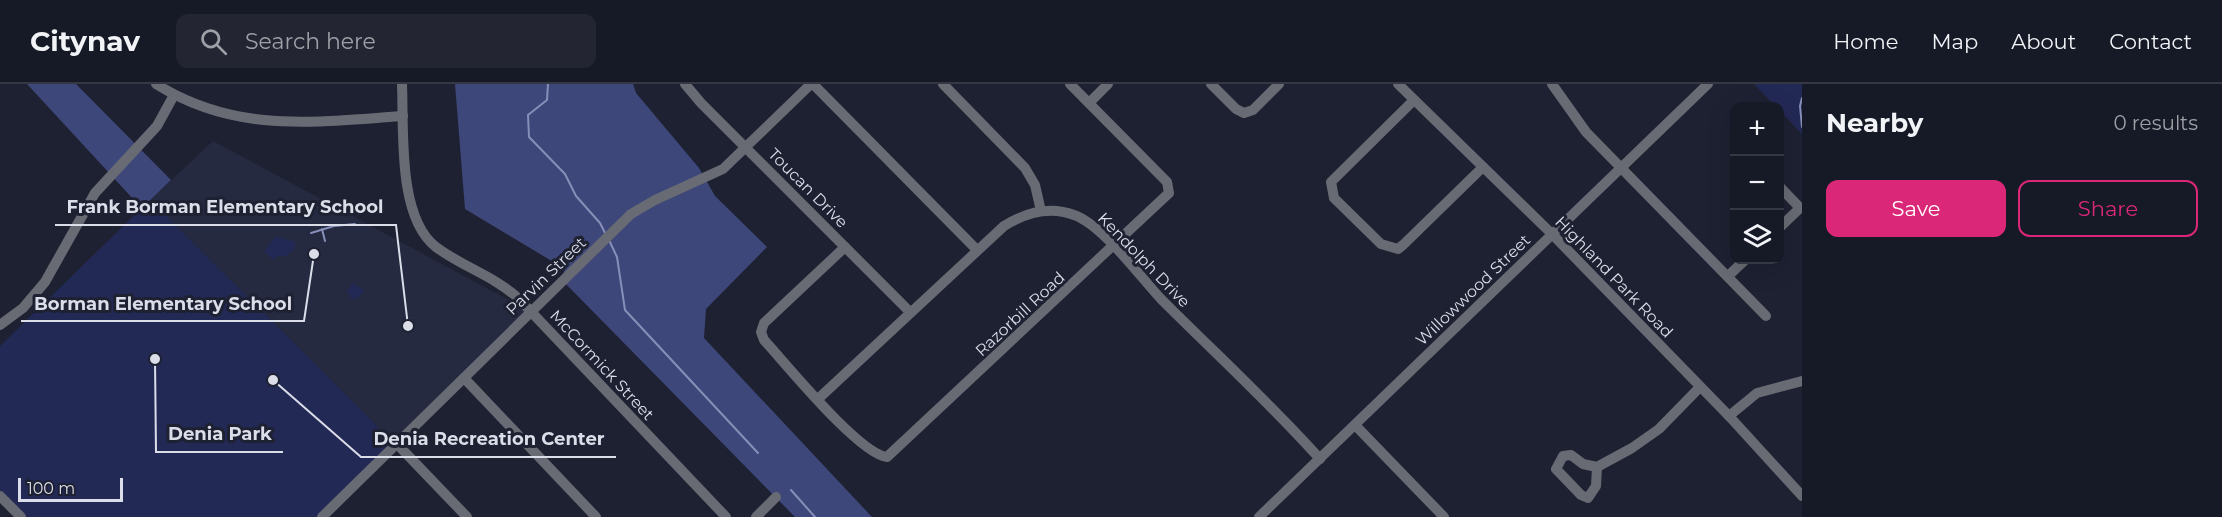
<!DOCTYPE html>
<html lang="en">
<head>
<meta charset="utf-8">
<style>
	body { margin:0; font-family:Montserrat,sans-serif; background:#232632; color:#f1f3f6 }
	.controls { position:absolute; right:18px; top:18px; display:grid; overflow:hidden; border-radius:12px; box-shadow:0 6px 24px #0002 }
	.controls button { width:54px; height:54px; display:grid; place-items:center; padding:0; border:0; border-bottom:2px solid #353843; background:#161926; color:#f1f3f6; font:30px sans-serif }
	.scale { position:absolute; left:18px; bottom:15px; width:105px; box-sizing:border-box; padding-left:6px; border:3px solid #dbdee9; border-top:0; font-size:16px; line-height:21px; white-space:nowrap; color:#dbdee9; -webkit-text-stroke:4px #1e2132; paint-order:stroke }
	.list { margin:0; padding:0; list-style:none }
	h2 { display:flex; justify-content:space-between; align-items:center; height:78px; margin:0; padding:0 24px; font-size:26px }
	h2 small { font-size:20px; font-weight:400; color:#9ea0a7 }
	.actions { display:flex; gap:12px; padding:18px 24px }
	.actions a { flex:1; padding:14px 0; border:2px solid #db2777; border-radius:12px; text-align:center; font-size:21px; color:#db2777 }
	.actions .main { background:#db2777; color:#fff }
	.icon { flex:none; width:33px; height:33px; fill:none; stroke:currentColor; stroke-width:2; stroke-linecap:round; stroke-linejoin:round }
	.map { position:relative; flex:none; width:1802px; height:433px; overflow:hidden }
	header { display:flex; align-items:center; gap:36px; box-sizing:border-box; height:84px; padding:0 30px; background:#161926; border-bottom:2px solid #353843 }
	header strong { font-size:28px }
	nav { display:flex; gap:33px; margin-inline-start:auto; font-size:21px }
	.search { width:420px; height:54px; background:#232632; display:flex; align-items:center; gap:15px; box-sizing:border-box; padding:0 21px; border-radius:12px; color:#9ea0a7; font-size:22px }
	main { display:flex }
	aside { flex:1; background:#161926 }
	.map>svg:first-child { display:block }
	.built { fill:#252a41 }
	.green { fill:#232955 }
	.forest { fill:#3e4779 }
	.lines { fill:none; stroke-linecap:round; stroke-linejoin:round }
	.stream { stroke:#868fb8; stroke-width:2 }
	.minor { stroke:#696b74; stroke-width:10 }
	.labels { text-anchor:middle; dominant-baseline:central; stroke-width:6; stroke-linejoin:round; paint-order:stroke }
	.street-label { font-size:16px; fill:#dbdee9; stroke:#1e2132 }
	.leader { fill:none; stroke:#dbdee9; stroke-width:2 }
	.callout-dot { fill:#dbdee9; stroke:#1e2132; stroke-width:2 }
	.callout-label { font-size:18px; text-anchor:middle; font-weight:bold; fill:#dbdee9; stroke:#1e2132; stroke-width:6; stroke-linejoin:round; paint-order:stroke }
</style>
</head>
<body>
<header>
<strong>Citynav</strong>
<div class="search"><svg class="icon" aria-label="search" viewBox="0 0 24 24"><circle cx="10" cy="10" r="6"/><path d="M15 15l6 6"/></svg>Search here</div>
<nav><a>Home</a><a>Map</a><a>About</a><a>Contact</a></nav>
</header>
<main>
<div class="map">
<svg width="1802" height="433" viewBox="0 0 1802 433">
	<rect width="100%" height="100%" fill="#1e2132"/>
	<polygon class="built" points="213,57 531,228 396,361 150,116"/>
	<g class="green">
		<polygon points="1754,0 1802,0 1802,50 1780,27 1780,22 1775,22"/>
		<polygon points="150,116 396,361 322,433 20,433 0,413 0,262"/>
		<polygon points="276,152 295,158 295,164 285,173 279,171 274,176 264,167"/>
		<polygon points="353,199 365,207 357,214 352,215 347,207"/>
	</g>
	<g class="forest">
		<polygon points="27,0 76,0 171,96 144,122 135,117"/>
		<polygon points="455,0 633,0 636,9 699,84 715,112 767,163 706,225 704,254 872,433 795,433 561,195 565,185 465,125"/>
	</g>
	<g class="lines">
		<g class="stream">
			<polyline points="548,0 547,16 528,31 529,53 565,90 576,112 600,139 606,151"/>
			<polyline points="1802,14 1800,22 1802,43"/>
			<polyline points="322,145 325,157"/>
			<polyline points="311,149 334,142 355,140"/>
			<polyline points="609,156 617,173 625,226 758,369"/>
			<polyline points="791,406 815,433"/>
		</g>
		<g class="minor">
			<path d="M156 0C236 50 314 38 403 32"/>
			<path d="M402 0C404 45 397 133 436 163 461 182 494 192 518 214L726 433"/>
			<polyline points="685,0 701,19 910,228"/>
			<polyline points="813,0 977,166"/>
			<polyline points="943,0 1025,84 1035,101 1041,127"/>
			<polyline points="1211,0 1236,25 1244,29 1253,26 1279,0"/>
			<polyline points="1398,0 1553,151 1729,332 1802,412"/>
			<polyline points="1552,0 1586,48 1766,232"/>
			<polyline points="1414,16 1331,98 1334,114 1381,160 1398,165 1403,161 1483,83"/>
			<polyline points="1089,19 1108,0"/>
			<polyline points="1780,103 1800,124 1780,143"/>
			<path d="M845 163 764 239 761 248 764 256C786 280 859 370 887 373L1169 109 1167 98 1070 0"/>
			<polyline points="1728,192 1745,176"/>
			<polyline points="0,241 23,224 45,198 95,109 157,42 174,11"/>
			<polyline points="464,294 596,433"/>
			<path d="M818 315 1004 142C1025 129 1050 122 1074 131 1103 141 1140 193 1162 216 1215 269 1270 319 1320 375"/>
			<polyline points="1729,332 1757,309 1802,297"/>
			<polyline points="1355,341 1444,433"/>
			<polyline points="397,360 467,433"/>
			<polyline points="1597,383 1596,402 1588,414 1581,411 1556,385 1563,372 1571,371 1583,380 1597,383 1632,364 1659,345 1700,303"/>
			<polyline points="0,412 21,433"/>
			<polyline points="322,433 631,130 655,116 723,85 811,0"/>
			<polyline points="756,433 776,413"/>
			<polyline points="1259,433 1708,0"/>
		</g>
	</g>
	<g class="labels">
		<g class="street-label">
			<text transform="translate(808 104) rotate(45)">Toucan Drive</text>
			<text transform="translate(1144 176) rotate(46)">Kendolph Drive</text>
			<text transform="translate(546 192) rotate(-44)">Parvin Street</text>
			<text transform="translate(1614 193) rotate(46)">Highland Park Road</text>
			<text transform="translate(1473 206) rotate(-44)">Willowwood Street</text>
			<text transform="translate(1020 230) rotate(-43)">Razorbill Road</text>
			<text transform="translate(602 281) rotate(47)">McCormick Street</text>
		</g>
	</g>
	<path class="leader" d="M408 242L396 141H55M314 170L304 237H21M155 275L156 368H283M273 296L361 373H616"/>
	<g class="callout-dot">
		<circle cx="408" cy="242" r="6"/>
		<circle cx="314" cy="170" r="6"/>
		<circle cx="155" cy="275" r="6"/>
		<circle cx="273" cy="296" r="6"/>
	</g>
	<g class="callout-label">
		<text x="225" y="129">Frank Borman Elementary School</text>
		<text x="163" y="226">Borman Elementary School</text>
		<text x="220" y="356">Denia Park</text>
		<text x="489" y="361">Denia Recreation Center</text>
	</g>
</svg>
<div class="controls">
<button>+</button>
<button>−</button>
<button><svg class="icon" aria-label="layers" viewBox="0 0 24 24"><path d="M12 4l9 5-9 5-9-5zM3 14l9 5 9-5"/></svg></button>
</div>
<div class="scale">100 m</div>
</div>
<aside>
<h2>Nearby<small>0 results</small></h2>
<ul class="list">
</ul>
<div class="actions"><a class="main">Save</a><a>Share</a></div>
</aside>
</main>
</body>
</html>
